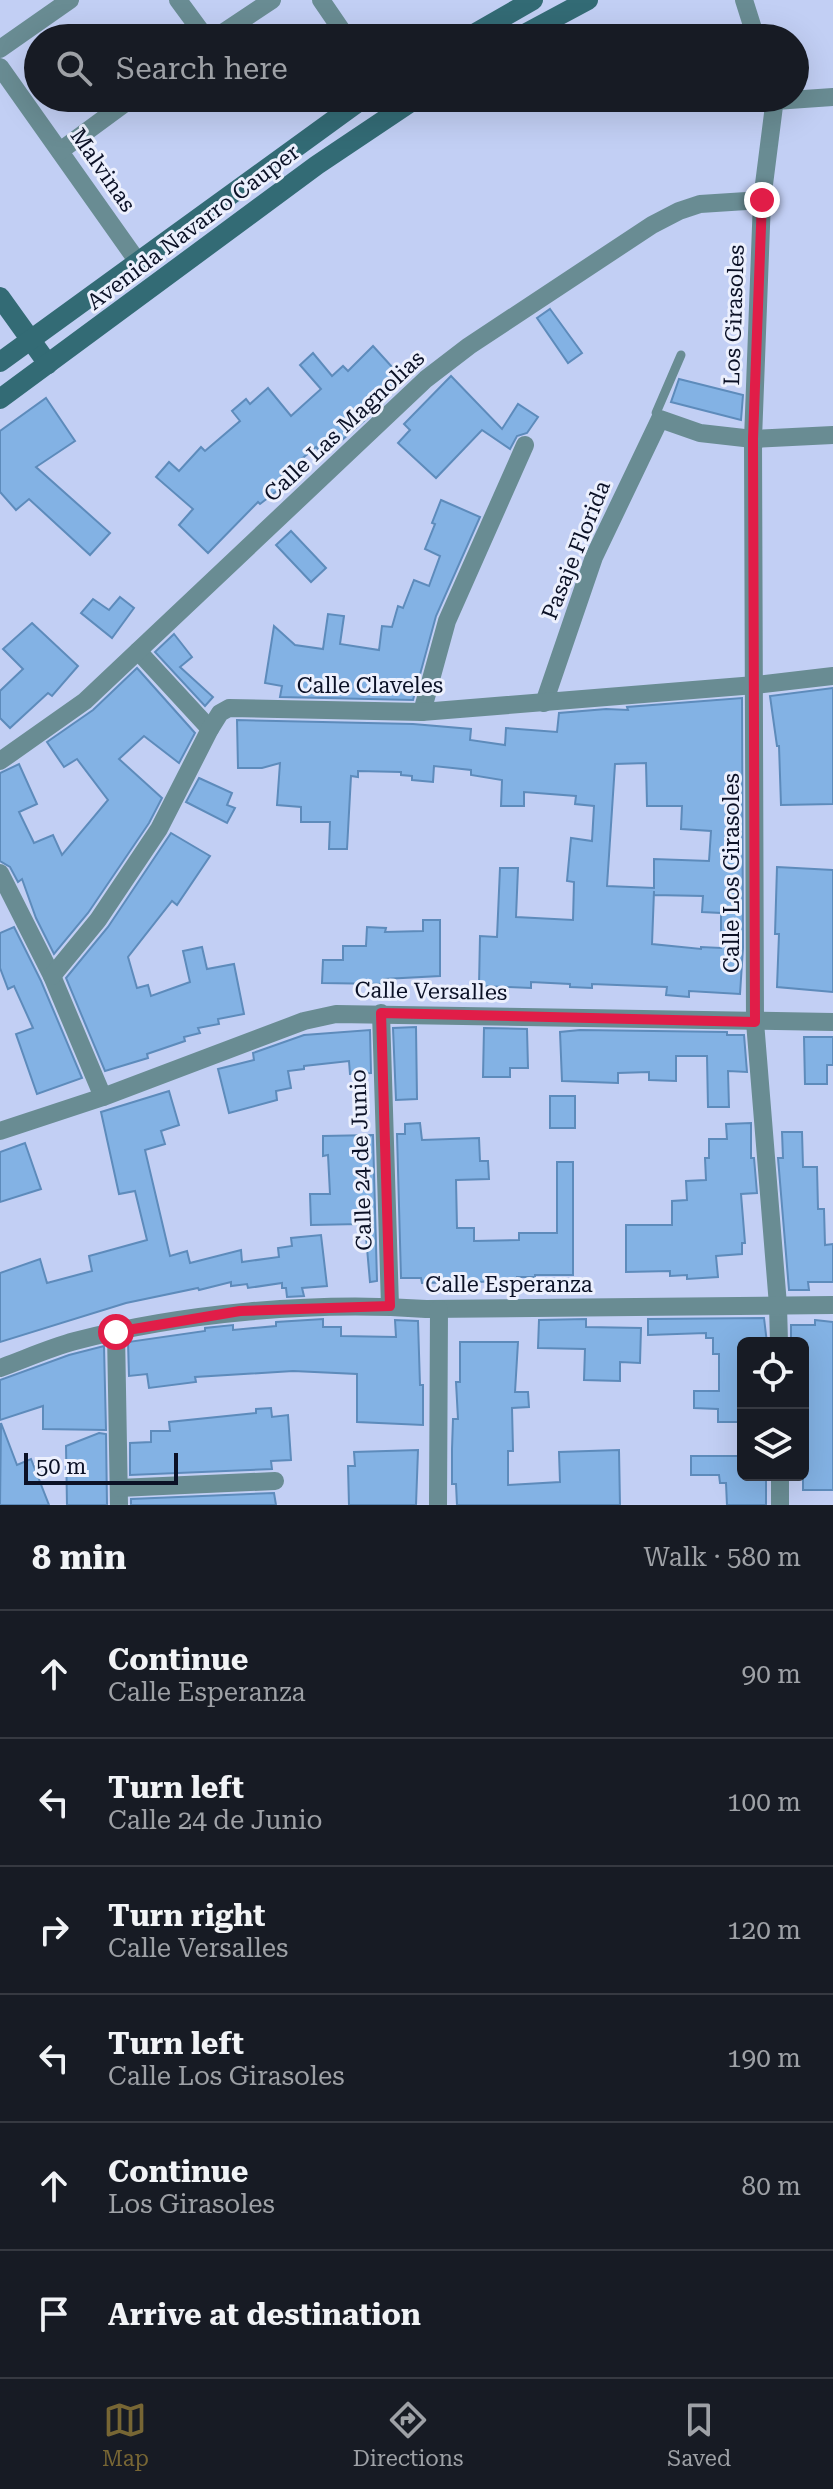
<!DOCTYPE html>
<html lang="en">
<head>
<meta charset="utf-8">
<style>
	body { margin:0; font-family:"Roboto Serif",serif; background:#242831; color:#f1f3f6 }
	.controls { position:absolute; right:24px; bottom:24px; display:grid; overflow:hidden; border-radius:12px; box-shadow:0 8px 32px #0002 }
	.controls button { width:72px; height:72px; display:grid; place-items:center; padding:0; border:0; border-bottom:2px solid #363941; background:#171b24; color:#f1f3f6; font:40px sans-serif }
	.scale { position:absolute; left:24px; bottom:20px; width:154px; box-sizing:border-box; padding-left:8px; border:4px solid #0b1126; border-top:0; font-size:22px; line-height:28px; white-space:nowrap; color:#0b1126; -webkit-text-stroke:6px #ecf0fd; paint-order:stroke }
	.stop { position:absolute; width:24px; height:24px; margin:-18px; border:6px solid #e11d48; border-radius:50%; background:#fff }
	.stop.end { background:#e11d48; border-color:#fff; box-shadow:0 2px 8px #0008 }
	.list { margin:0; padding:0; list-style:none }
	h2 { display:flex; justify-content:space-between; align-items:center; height:104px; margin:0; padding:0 32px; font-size:34px }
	h2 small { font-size:26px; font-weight:400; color:#9ea1a6 }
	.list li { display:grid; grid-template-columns:52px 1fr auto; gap:24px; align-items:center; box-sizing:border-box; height:128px; padding:0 32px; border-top:2px solid #363941 }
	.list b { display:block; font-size:30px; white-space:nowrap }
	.list p { margin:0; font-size:26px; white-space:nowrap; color:#9ea1a6 }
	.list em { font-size:26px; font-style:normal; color:#9ea1a6 }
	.icon { flex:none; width:44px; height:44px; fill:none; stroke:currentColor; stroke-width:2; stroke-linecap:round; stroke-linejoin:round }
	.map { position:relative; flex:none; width:833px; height:1505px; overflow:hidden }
	.search { position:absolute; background:#171b24; box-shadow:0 8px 32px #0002; left:24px; right:24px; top:24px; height:88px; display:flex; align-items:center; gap:20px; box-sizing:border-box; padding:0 28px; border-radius:44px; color:#9ea1a6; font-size:30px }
	.sheet { height:872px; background:#171b24 }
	nav { display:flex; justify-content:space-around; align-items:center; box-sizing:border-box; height:112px; border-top:2px solid #363941; background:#171b24; font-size:22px; color:#9ea1a6 }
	nav a { display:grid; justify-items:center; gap:4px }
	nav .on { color:#776634 }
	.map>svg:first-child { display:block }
	.building { fill:#83b2e4; stroke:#5d8bbb; stroke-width:2; fill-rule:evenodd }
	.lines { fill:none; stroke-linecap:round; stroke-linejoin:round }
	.lane { stroke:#698c93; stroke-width:9 }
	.street { stroke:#698c93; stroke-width:18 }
	.secondary { stroke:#336b75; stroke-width:20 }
	.route { stroke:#e11d48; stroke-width:10 }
	.labels { text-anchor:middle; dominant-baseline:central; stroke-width:6; stroke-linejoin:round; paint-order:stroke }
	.street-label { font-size:22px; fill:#0b1126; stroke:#ecf0fd }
</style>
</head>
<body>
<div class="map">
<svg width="833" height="1505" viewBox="0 0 833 1505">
	<rect width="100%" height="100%" fill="#c2cff4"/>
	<g class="building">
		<polygon points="550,309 582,353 568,363 537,318"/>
		<polygon points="373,346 402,378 364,413 367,418 324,456 316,447 281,476 287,483 260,504 258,502 208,553 179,525 193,509 156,477 169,462 179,471 201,447 205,451 240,421 232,411 246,399 250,404 268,388 291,416 321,389 300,365 313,353 332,376 343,366 348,371"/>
		<polygon points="451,376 502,429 518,404 538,417 527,433 517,436 510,449 482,430 436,478 398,443 410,430 404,424"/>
		<polygon points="679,379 743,395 741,420 671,402"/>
		<polygon points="46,398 75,441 36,467 110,533 90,555 29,499 16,510 0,492 0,431"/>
		<polygon points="441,500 480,517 436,616 413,700 280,697 282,686 265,683 274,626 295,645 323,649 328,614 344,616 340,644 379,650 382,626 392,627 398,606 403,608 414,580 429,586 440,556 425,549 435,524 432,523"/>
		<polygon points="291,531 326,568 311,582 276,545"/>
		<polygon points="120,597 134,608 112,638 81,613 93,599 109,610"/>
		<polygon points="32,623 78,666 52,696 48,693 10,728 0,718 0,691 23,669 3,649"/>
		<polygon points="174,634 192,657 180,667 213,697 205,706 155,652"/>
		<polygon points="137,668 195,733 179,763 144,736 119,759 162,798 149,823 88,913 54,954 36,918 22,879 18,882 10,867 0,861 0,773 19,764 37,804 19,812 34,843 53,835 62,855 108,800 77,759 64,767 47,742 93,710"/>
		<polygon points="833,688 833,804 781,805 779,746 777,746 770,696"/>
		<path d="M742 698 743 948 740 994 689 991V997L666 995 667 987 592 984V988L570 987V984L531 982V988L479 986 480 936 497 937 500 868H518L516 917 573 920 574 882 567 881 571 838 592 841 594 806 575 804 576 796 524 792V806H501L502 780 471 775V770L434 766 433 782 412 780V776L401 775V772L358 771V777L351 776 347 849H329L330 822H301V807L277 805 280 763 262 768H238L237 720 413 724 471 729 470 740 505 745 506 728 557 732 559 713 606 709 628 710 627 707ZM646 763 647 806H682L681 829 711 831 709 861 654 859V888L607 886 615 764ZM654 891V895L703 896 702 912 721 913V948L701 947V949L652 944Z"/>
		<polygon points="199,778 232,793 227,805 235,808 227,823 186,802"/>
		<polygon points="171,833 210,856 177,905 172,901 128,957 137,988 148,985 151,996 190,982 183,951 202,947 207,969 234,964 244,1014 218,1019 219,1024 198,1028 200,1033 184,1037 185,1041 147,1054 148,1058 105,1071 66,978 108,927"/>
		<polygon points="777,867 833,870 833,992 777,987 779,934 775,934"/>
		<polygon points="423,920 440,920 440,976 384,979 384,984 322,983 323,960 343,960 343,946 366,946 367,927 386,928 385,932 423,931"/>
		<polygon points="14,927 41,981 82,1078 37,1094 16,1034 33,1028 14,986 8,989 0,968 0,933"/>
		<polygon points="416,1027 417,1099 396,1100 393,1028"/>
		<polygon points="484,1028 527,1029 528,1068 510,1068 510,1077 483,1077"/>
		<polygon points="370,1030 371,1073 350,1074 349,1061 304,1066 304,1069 288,1071 291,1088 276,1091 277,1100 229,1113 218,1069 254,1060 253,1053 304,1035"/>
		<polygon points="580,1030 727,1032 727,1035 744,1035 747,1072 728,1071 729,1107 708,1107 707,1056 676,1056 676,1081 649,1080 649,1072 618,1073 618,1083 562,1081 560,1032"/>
		<polygon points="804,1037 833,1037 833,1065 827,1065 827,1084 805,1084"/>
		<polygon points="169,1091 179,1125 161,1131 165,1144 145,1150 170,1256 187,1251 190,1263 241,1250 242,1262 279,1257 278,1248 292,1246 291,1238 321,1235 327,1286 302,1288 304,1296 287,1297 286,1288 282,1288 282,1283 248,1288 247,1284 231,1286 231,1282 199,1290 198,1288 126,1303 0,1342 0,1273 40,1259 47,1283 92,1271 89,1256 147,1240 135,1191 119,1194 101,1112"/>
		<rect x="550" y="1096" width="25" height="32"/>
		<polygon points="420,1123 422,1140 479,1138 480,1161 488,1161 489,1179 456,1180 457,1228 474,1228 474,1241 519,1240 519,1233 557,1233 557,1162 573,1162 573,1275 535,1275 535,1277 517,1277 517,1281 422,1283 421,1278 401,1278 397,1134 405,1134 405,1124"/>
		<polygon points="751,1123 751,1158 754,1158 757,1193 741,1194 745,1243 742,1243 742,1254 716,1256 718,1277 687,1279 687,1275 670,1276 670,1271 626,1272 626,1225 672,1225 672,1201 687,1200 686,1181 706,1180 705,1158 709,1158 709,1139 727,1139 726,1124"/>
		<polygon points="782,1132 802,1132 803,1167 817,1167 818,1209 824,1209 825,1245 833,1244 833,1282 808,1282 809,1290 789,1290 778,1158 783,1158"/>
		<polygon points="373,1135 377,1281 370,1282 366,1237 362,1237 360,1224 311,1225 310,1194 330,1194 328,1155 323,1156 323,1136"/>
		<polygon points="25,1143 41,1189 0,1202 0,1152"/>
		<polygon points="764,1318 767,1343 743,1343 743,1422 718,1422 718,1409 694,1408 694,1391 719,1391 719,1354 713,1354 713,1338 706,1338 706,1333 648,1335 648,1319"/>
		<polygon points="323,1319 323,1327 341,1327 341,1336 396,1337 395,1320 418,1321 420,1385 423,1385 423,1425 357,1422 357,1374 293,1371 195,1377 196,1382 149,1388 147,1374 129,1376 128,1342 205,1331 205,1328 233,1325 233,1330 276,1326 276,1322"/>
		<polygon points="586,1319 586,1327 641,1328 640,1363 620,1362 620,1381 584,1380 585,1349 538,1348 539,1320"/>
		<polygon points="815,1320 833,1322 833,1490 803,1490 803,1343 791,1343 791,1325 815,1325"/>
		<polygon points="460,1342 518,1342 515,1392 528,1392 529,1407 512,1408 513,1451 508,1451 508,1485 560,1482 559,1452 619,1450 620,1505 457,1505 456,1484 452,1484 452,1449 453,1419 458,1419 456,1382 460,1382"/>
		<polygon points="104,1346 106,1430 43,1429 43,1406 0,1420 0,1380 69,1355"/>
		<polygon points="271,1408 272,1417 288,1415 291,1460 271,1461 272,1469 130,1475 130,1443 151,1442 151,1431 170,1431 169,1422 256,1413 256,1409"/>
		<polygon points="1,1423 17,1465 31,1459 49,1505 0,1505"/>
		<polygon points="99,1433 106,1434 107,1505 67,1505 66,1446"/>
		<polygon points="418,1450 416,1505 349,1505 348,1466 355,1466 354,1452"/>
		<polygon points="691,1456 743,1456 743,1475 766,1475 766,1505 727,1505 726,1483 720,1483 719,1475 691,1475"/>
		<polygon points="274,1493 276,1505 131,1505 131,1499"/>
	</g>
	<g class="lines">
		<polyline class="lane" points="660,419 656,413 681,355"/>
		<g class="street">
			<polyline points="178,0 206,38"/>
			<polyline points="321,0 347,38"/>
			<polyline points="744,0 756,38"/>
			<polyline points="215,38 272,0"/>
			<polyline points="0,49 70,0"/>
			<polyline points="0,67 138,262"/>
			<polyline points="387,98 394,112"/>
			<polyline points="775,98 762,200 753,439 755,1022 778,1305 779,1343"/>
			<polyline points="775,101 833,97"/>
			<polyline points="60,151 132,98"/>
			<polyline points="138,651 210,729"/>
			<polyline points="544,703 594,557 660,419 700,433 753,439 833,435"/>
			<polyline points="422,712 447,621 525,445"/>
			<polyline points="0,761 85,701 426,379 469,346 652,225 679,211 700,204 762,200"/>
			<polyline points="0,873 52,976 103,1097"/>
			<polyline points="52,976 98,920 159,829 210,729 220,713 229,708 422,712 755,685 833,676"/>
			<polyline points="381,1013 390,1306"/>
			<polyline points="0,1131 103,1097 304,1021 336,1014 833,1022"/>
			<polyline points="116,1332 119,1505"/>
			<path d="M0 1368C25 1359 49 1348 75 1341 182 1313 315 1301 426 1309L833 1305"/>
			<polyline points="780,1475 780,1505"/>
			<polyline points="119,1488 275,1481"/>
			<polyline points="438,1505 439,1309"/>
		</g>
		<g class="secondary">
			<polyline points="467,38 533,0"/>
			<polyline points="517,38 588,0"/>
			<polyline points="0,297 48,364"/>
			<polyline points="0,362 364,98"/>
			<polyline points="0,399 317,165 417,98"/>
		</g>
	</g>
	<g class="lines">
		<polyline class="route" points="116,1332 240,1311 390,1306 381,1013 755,1022 753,439 762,200"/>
	</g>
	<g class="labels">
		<g class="street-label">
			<text transform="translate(103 170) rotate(55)">Malvinas</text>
			<text transform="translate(193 227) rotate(-37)">Avenida Navarro Cauper</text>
			<text transform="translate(734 315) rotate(-88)">Los Girasoles</text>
			<text transform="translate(344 426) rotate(-43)">Calle Las Magnolias</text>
			<text transform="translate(576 550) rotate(-68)">Pasaje Florida</text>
			<text x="370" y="685">Calle Claveles</text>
			<text transform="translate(731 873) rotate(-90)">Calle Los Girasoles</text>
			<text transform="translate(431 991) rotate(1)">Calle Versalles</text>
			<text transform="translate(361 1160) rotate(-92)">Calle 24 de Junio</text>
			<text x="509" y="1284">Calle Esperanza</text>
		</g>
	</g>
</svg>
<div class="controls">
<button><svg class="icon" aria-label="locate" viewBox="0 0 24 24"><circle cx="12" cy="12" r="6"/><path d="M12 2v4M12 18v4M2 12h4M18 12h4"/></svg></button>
<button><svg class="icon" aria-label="layers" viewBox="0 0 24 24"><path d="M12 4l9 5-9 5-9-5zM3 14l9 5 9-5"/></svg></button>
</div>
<div class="scale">50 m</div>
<div class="stop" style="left:116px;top:1332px"></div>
<div class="stop end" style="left:762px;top:200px"></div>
<div class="search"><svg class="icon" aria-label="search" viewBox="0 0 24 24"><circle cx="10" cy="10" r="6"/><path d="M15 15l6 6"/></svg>Search here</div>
</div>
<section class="sheet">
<h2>8 min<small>Walk · 580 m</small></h2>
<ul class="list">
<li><svg class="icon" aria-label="ahead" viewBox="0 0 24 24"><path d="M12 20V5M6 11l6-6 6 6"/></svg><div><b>Continue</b><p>Calle Esperanza</p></div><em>90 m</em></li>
<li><svg class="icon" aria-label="left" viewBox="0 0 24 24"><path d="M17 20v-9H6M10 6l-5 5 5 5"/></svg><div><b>Turn left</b><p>Calle 24 de Junio</p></div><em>100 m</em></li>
<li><svg class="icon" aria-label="right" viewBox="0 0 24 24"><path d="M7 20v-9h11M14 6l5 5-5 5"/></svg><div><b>Turn right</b><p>Calle Versalles</p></div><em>120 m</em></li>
<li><svg class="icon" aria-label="left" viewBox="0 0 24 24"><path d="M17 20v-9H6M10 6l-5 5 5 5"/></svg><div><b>Turn left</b><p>Calle Los Girasoles</p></div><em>190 m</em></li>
<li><svg class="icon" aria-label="ahead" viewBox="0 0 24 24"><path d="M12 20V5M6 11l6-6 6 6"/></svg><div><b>Continue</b><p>Los Girasoles</p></div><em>80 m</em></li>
<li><svg class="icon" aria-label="arrive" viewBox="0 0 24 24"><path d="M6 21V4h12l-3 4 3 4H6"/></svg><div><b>Arrive at destination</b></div></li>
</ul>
</section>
<nav>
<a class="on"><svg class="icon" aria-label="map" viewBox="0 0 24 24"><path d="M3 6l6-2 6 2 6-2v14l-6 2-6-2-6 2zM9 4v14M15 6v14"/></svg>Map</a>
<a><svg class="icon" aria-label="directions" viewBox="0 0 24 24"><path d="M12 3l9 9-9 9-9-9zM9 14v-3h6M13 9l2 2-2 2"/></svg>Directions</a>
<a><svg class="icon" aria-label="saved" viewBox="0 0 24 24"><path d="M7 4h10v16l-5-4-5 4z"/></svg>Saved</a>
</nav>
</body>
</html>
